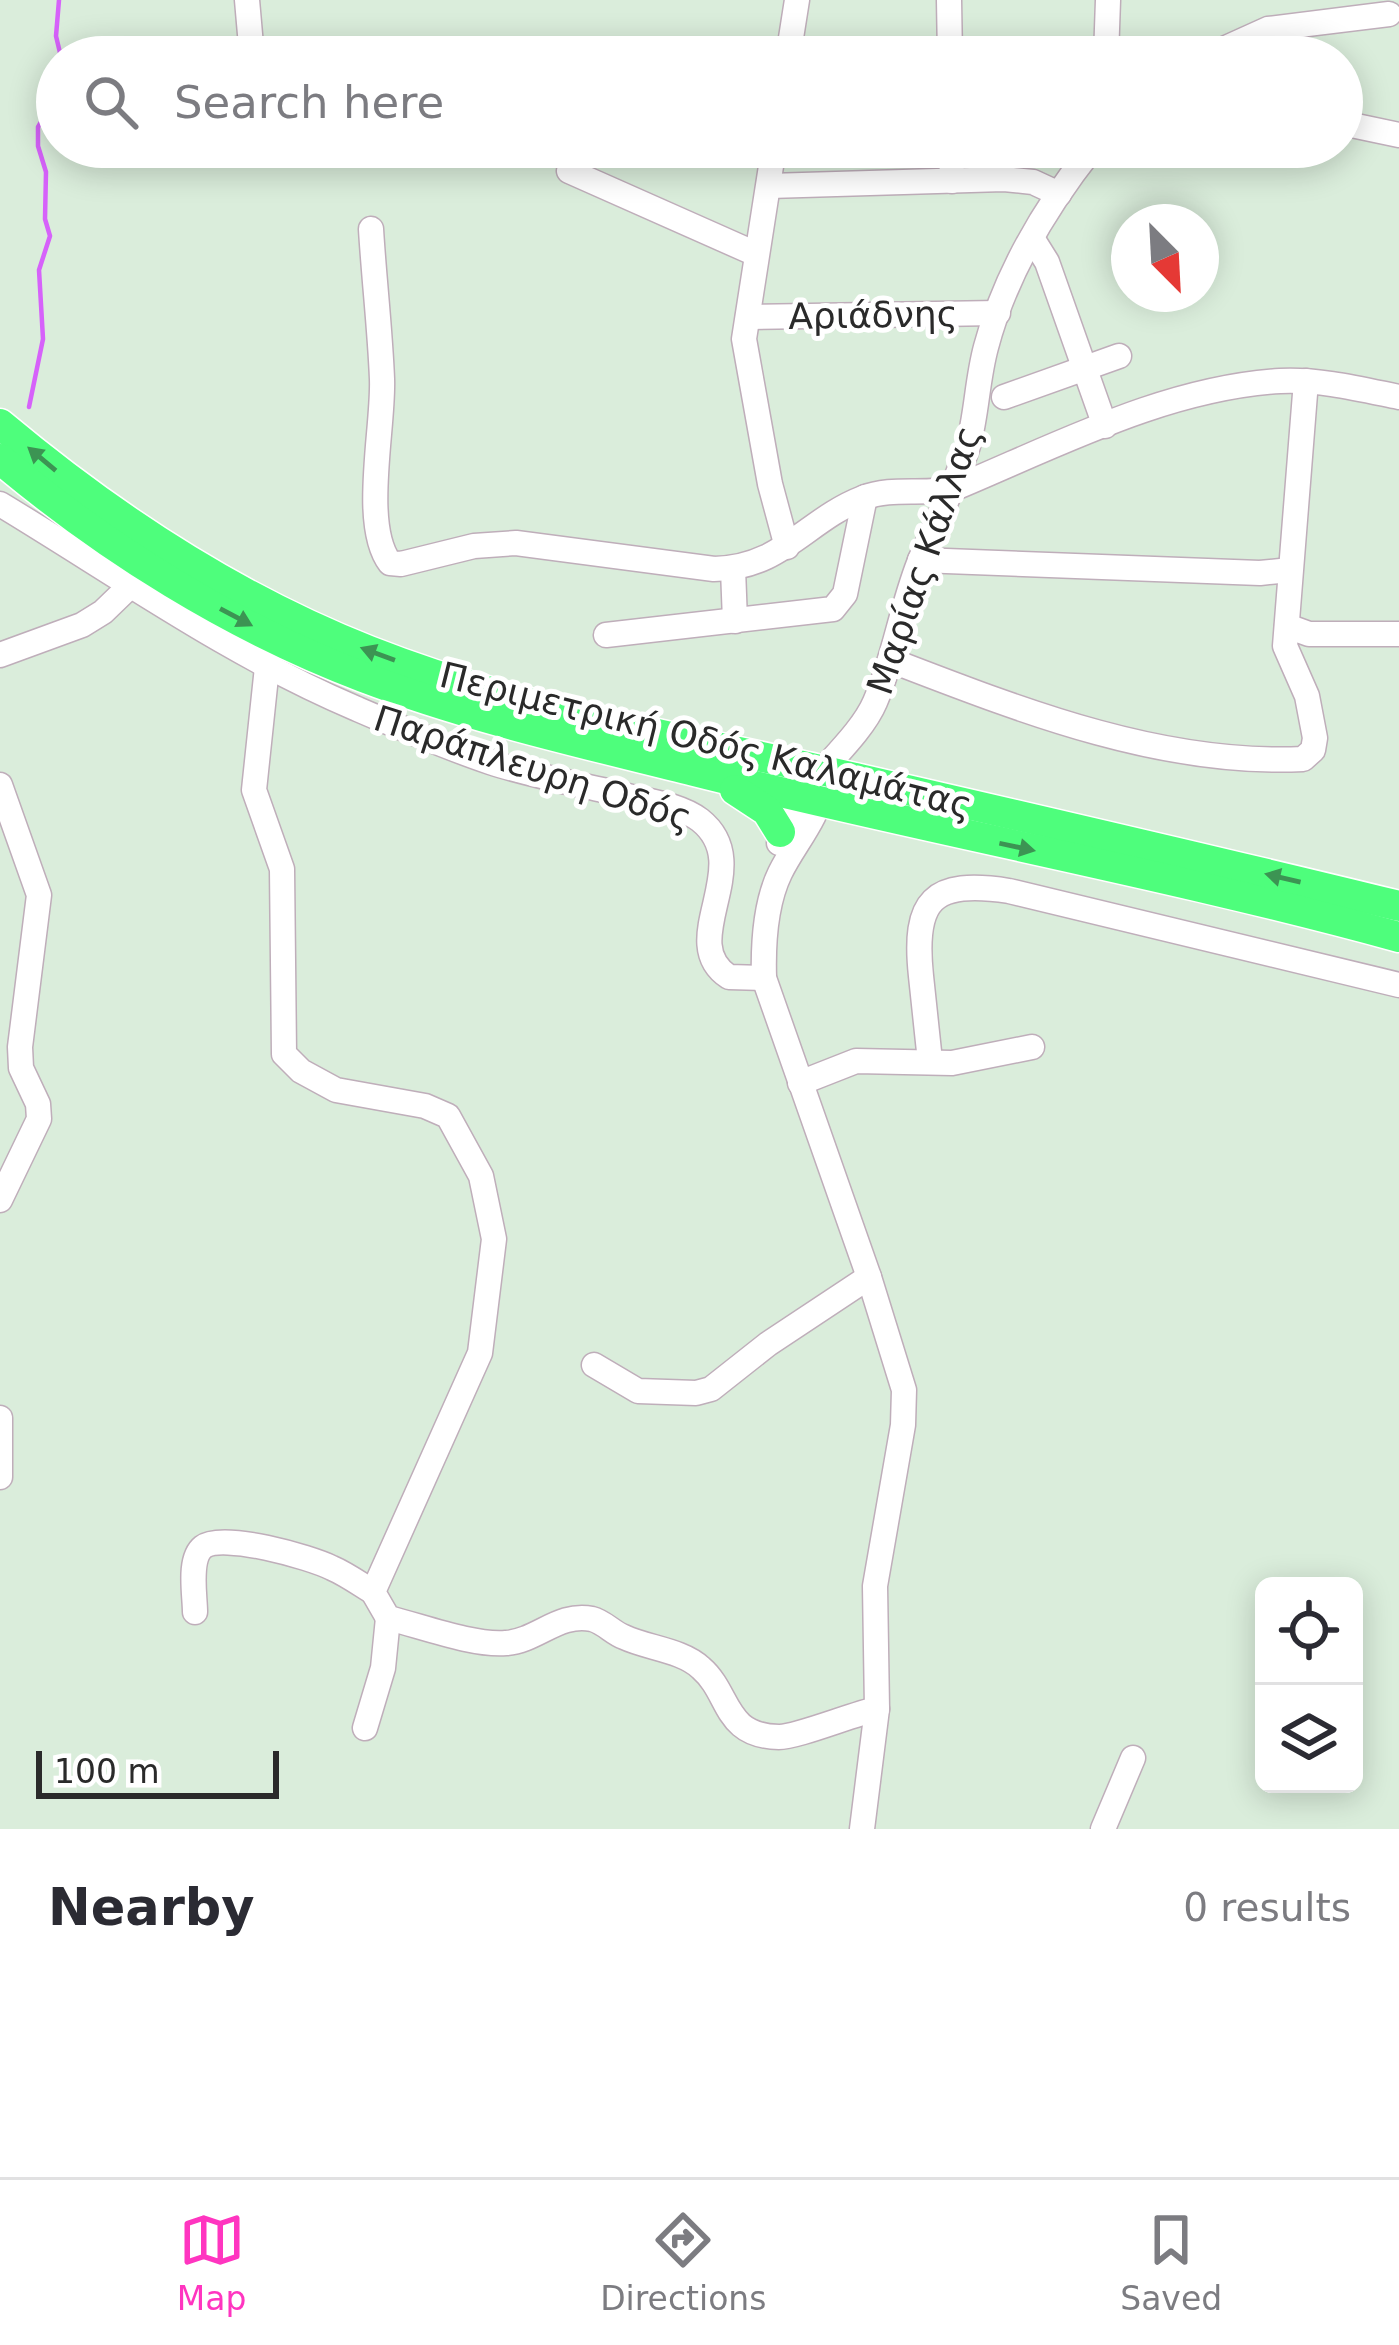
<!DOCTYPE html>
<html lang="en">
<head>
<meta charset="utf-8">
<style>
	body { margin:0; font-family:"DejaVu Sans",sans-serif; background:#f7f7f7; color:#2b2b33 }
	.controls { position:absolute; right:36px; bottom:36px; display:grid; overflow:hidden; border-radius:18px; box-shadow:0 6px 30px #0003 }
	.controls button { width:108px; height:108px; display:grid; place-items:center; padding:0; border:0; border-bottom:3px solid #e1e1e2; background:#fff; color:#2b2b33; font:60px sans-serif }
	.compass { position:absolute; left:1111px; top:204px; width:108px; height:108px; border-radius:50%; background:#fff; box-shadow:0 6px 30px #0003; rotate:156deg }
	.scale { position:absolute; left:36px; bottom:30px; width:243px; box-sizing:border-box; padding-left:12px; border:6px solid #2a2a2a; border-top:0; font-size:33px; line-height:42px; white-space:nowrap; color:#2a2a2a; -webkit-text-stroke:9px #fff; paint-order:stroke }
	.list { margin:0; padding:0; list-style:none }
	h2 { display:flex; justify-content:space-between; align-items:center; height:156px; margin:0; padding:0 48px; font-size:51px }
	h2 small { font-size:39px; font-weight:400; color:#7c7c81 }
	.icon { flex:none; width:66px; height:66px; fill:none; stroke:currentColor; stroke-width:2; stroke-linecap:round; stroke-linejoin:round }
	.map { position:relative; flex:none; width:1399px; height:1829px; overflow:hidden }
	.search { position:absolute; background:#fff; box-shadow:0 6px 30px #0003; left:36px; right:36px; top:36px; height:132px; display:flex; align-items:center; gap:30px; box-sizing:border-box; padding:0 42px; border-radius:66px; color:#7c7c81; font-size:45px }
	.sheet { height:348px; background:#fff }
	nav { display:flex; justify-content:space-around; align-items:center; box-sizing:border-box; height:168px; border-top:3px solid #e1e1e2; background:#fff; font-size:33px; color:#7c7c81 }
	nav a { display:grid; justify-items:center; gap:6px }
	nav .on { color:#ff35c0 }
	.map>svg:first-child { display:block }
	.lines { fill:none; stroke-linecap:round; stroke-linejoin:round }
	.stream { stroke:#d662fa; stroke-width:4.5 }
	.minor-casing { stroke:#bfaeba; stroke-width:27 }
	.major-casing { stroke:#fff; stroke-width:33 }
	.minor { stroke:#fff; stroke-width:24 }
	.major { stroke:#4efe7c; stroke-width:30 }
	.oneway { fill:#3c9453 }
	.labels { text-anchor:middle; dominant-baseline:central; stroke-width:10; stroke-linejoin:round; paint-order:stroke }
	.street-label { font-size:36px; fill:#2a2a2a; stroke:#fff }
</style>
</head>
<body>
<div class="map">
<svg width="1399" height="1829" viewBox="0 0 1399 1829">
	<rect width="100%" height="100%" fill="#daeddb"/>
	<g class="lines">
		<g class="stream">
			<polyline points="59,0 56,36 61,57"/>
			<polyline points="29,407 43,339 39,270 50,236 45,219 46,172 38,146 38,127 57,95"/>
		</g>
		<g class="minor-casing">
			<g id="minor">
				<polyline points="247,0 252,57"/>
				<polyline points="949,0 950,57"/>
				<polyline points="555,50 581,57"/>
				<polyline points="788,57 797,0"/>
				<polyline points="1106,57 1108,0"/>
				<polyline points="1206,57 1268,29 1389,14"/>
				<polyline points="1342,123 1399,135"/>
				<polyline points="774,147 744,339 770,484 787,547"/>
				<polyline points="951,147 952,181"/>
				<polyline points="569,171 756,254"/>
				<polyline points="769,186 1004,179 1033,182 1059,194"/>
				<path d="M371 229C374 279 380 329 382 379 384 427 361 525 390 563L401 564 474 546 516 543 714 569C782 568 806 520 863 498 893 486 925 496 955 488 1058 445 1166 388 1280 381 1320 379 1360 389 1399 397"/>
				<polyline points="1032,238 1047,262 1105,426"/>
				<polyline points="748,317 998,313"/>
				<polyline points="1004,397 1119,356"/>
				<path d="M0 504C116 574 230 655 355 708 399 727 445 747 490 762 536 777 585 785 632 797 654 802 681 806 700 820 758 866 674 941 729 977L764 978"/>
				<polyline points="920,560 1260,573 1290,570"/>
				<polyline points="733,569 735,621"/>
				<polyline points="1287,626 1309,634 1399,634"/>
				<polyline points="606,635 833,609 845,594 865,497"/>
				<polyline points="0,655 82,625 103,612 132,584"/>
				<path d="M890 660C1020 710 1161 766 1303 759L1313 750 1315 738 1307 696 1285 646 1306 381"/>
				<path d="M267 667 254 790 282 869 284 1054 301 1071 336 1090 425 1106 448 1116 481 1176 494 1239 480 1353 373 1592 388 1618C421 1626 474 1646 506 1643 537 1641 559 1612 592 1619 604 1622 613 1633 624 1637 647 1648 682 1650 701 1668 731 1694 723 1736 779 1737 797 1737 853 1714 877 1709"/>
				<polyline points="0,785 39,895 20,1047 21,1068 38,1104 39,1119 0,1200"/>
				<path d="M823 786C819 818 794 844 780 873 765 904 763 944 764 978L869 1277 904 1390 903 1425 875 1586 877 1709 862 1829"/>
				<path d="M779 843C780 798 855 749 875 702 894 658 901 609 919 563 935 523 955 487 968 446 977 413 977 380 986 347 1005 275 1047 205 1093 147"/>
				<path d="M930 1061C927 1033 924 1004 921 976 913 900 932 879 1009 891L1399 985"/>
				<polyline points="800,1083 856,1061 952,1063 1032,1047"/>
				<polyline points="594,1365 638,1391 696,1393 711,1389 768,1344 869,1277"/>
				<polyline points="0,1418 0,1477"/>
				<path d="M195 1612C195 1595 188 1559 203 1547 222 1532 310 1557 332 1568 346 1574 360 1584 373 1592"/>
				<polyline points="365,1728 383,1668 388,1618"/>
				<polyline points="1103,1829 1133,1758"/>
			</g>
		</g>
		<g class="major-casing">
			<g id="major">
				<path d="M0 424C111 517 234 598 369 651 516 709 672 736 825 771 1016 815 1208 859 1399 906"/>
				<path d="M0 459C107 549 232 627 363 677 471 718 583 743 694 771 928 830 1166 873 1399 937"/>
				<polyline points="735,790 767,811 780,832"/>
			</g>
		</g>
		<use href="#minor" class="minor"/>
		<use href="#major" class="major"/>
	</g>
	<defs><path id="oneway-solid" d="M-6-.8H1V-3.2L6.5 0L1 3.2V.8H-6Z" transform="scale(3)"/></defs>
	<g class="oneway">
		<use href="#oneway-solid" transform="translate(42 459) rotate(-140)"/>
		<use href="#oneway-solid" transform="translate(236 617) rotate(28)"/>
		<use href="#oneway-solid" transform="translate(378 654) rotate(-160)"/>
		<use href="#oneway-solid" transform="translate(1017 847) rotate(12)"/>
		<use href="#oneway-solid" transform="translate(1283 878) rotate(-167)"/>
	</g>
	<g class="labels">
		<g class="street-label">
			<text transform="translate(873 315) rotate(-1)">Αριάδνης</text>
			<text transform="translate(924 560) rotate(-71)">Μαρίας Κάλλας</text>
			<text transform="translate(706 740) rotate(14)">Περιμετρική Οδός Καλαμάτας</text>
			<text transform="translate(533 768) rotate(18)">Παράπλευρη Οδός</text>
		</g>
	</g>
</svg>
<div class="controls">
<button><svg class="icon" aria-label="locate" viewBox="0 0 24 24"><circle cx="12" cy="12" r="6"/><path d="M12 2v4M12 18v4M2 12h4M18 12h4"/></svg></button>
<button><svg class="icon" aria-label="layers" viewBox="0 0 24 24"><path d="M12 4l9 5-9 5-9-5zM3 14l9 5 9-5"/></svg></button>
</div>
<svg class="compass" viewBox="-18 -18 36 36"><path d="M0-13l5 13h-10z" fill="#e53935"/><path d="M0 13l5-13h-10z" fill="#7c7c81"/></svg>
<div class="scale">100 m</div>
<div class="search"><svg class="icon" aria-label="search" viewBox="0 0 24 24"><circle cx="10" cy="10" r="6"/><path d="M15 15l6 6"/></svg>Search here</div>
</div>
<section class="sheet">
<h2>Nearby<small>0 results</small></h2>
<ul class="list">
</ul>
</section>
<nav>
<a class="on"><svg class="icon" aria-label="map" viewBox="0 0 24 24"><path d="M3 6l6-2 6 2 6-2v14l-6 2-6-2-6 2zM9 4v14M15 6v14"/></svg>Map</a>
<a><svg class="icon" aria-label="directions" viewBox="0 0 24 24"><path d="M12 3l9 9-9 9-9-9zM9 14v-3h6M13 9l2 2-2 2"/></svg>Directions</a>
<a><svg class="icon" aria-label="saved" viewBox="0 0 24 24"><path d="M7 4h10v16l-5-4-5 4z"/></svg>Saved</a>
</nav>
</body>
</html>
